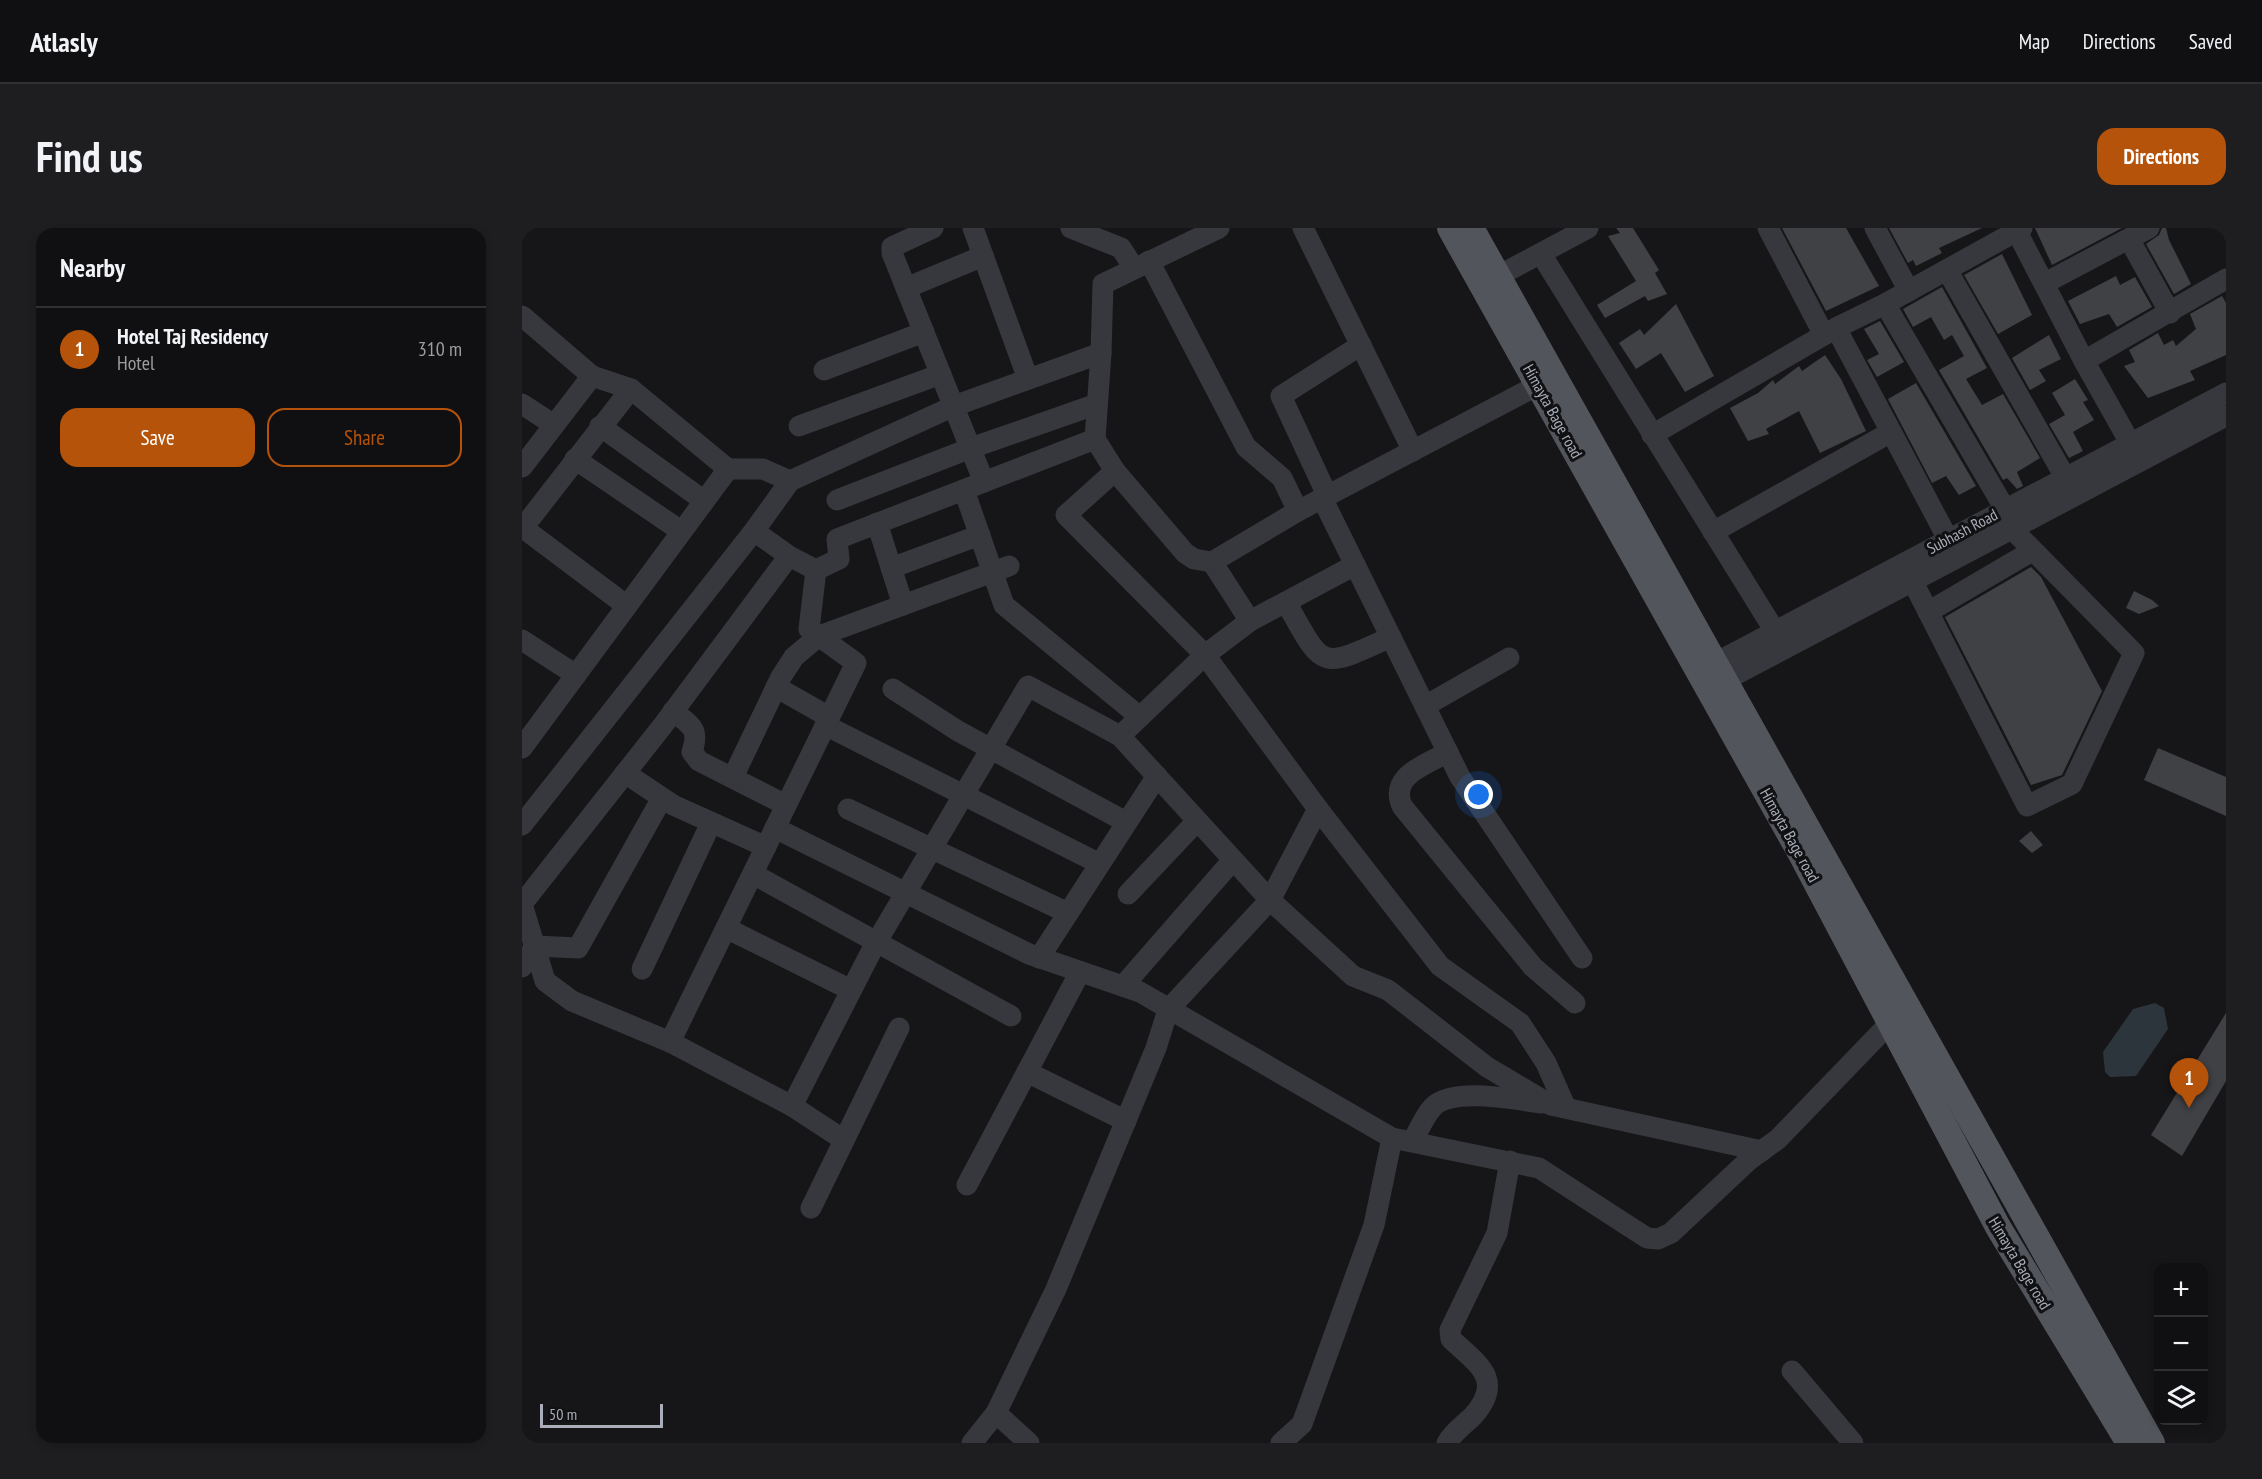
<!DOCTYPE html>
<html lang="en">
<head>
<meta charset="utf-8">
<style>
	body { margin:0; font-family:"PT Sans Narrow",sans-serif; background:#1e1e20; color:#f1f3f6 }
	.controls { position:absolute; right:18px; bottom:18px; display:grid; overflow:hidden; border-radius:12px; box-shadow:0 3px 9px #0003 }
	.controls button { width:54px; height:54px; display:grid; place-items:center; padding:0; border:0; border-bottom:2px solid #303032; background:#101012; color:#f1f3f6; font:30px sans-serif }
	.scale { position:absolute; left:18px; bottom:15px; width:123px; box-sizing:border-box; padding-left:6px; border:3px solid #a8adb8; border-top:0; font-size:16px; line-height:21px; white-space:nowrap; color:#a8adb8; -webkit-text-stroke:4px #111113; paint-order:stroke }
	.you { position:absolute; left:957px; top:567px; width:21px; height:21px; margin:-15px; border:4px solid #fff; border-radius:50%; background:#1a73e8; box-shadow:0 0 0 9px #1a73e833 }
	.badge { display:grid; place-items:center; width:39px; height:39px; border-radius:50%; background:#b45309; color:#fff; font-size:20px; font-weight:700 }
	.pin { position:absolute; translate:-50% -50px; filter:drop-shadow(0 2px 3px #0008) }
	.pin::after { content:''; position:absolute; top:32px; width:21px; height:18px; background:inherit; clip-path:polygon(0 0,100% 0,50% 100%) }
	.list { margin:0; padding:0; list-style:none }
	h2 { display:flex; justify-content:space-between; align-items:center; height:78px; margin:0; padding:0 24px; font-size:26px }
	h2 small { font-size:20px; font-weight:400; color:#9c9d9f }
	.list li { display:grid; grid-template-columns:39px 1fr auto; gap:18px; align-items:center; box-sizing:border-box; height:84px; padding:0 24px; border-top:2px solid #303032 }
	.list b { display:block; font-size:22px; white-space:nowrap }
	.list p { margin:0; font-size:20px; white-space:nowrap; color:#9c9d9f }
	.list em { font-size:20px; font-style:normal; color:#9c9d9f }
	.actions { display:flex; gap:12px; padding:18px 24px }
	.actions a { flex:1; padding:14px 0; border:2px solid #b45309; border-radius:18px; text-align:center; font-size:21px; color:#b45309 }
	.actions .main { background:#b45309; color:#fff }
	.icon { flex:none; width:33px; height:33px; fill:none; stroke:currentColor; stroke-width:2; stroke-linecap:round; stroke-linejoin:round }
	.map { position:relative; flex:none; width:1704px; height:1215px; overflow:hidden; border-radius:18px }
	header { display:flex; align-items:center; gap:36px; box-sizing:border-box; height:84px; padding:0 30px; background:#101012; border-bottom:2px solid #303032 }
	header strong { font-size:28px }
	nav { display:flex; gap:33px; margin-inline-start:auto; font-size:21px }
	.intro { display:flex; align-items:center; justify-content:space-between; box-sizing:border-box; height:144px; padding:0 36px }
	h1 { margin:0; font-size:42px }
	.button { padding:15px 27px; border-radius:18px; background:#b45309; color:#fff; font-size:21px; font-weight:700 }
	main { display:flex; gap:36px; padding:0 36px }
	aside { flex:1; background:#101012; border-radius:18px; box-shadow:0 3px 9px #0003 }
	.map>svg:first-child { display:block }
	.water { fill:#2c353c }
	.building { fill:#404145 }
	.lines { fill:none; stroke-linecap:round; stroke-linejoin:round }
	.minor { stroke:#37383d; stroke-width:21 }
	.major { stroke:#53555c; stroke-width:26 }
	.labels { text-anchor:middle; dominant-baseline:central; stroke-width:6; stroke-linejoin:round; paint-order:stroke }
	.street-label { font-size:16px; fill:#a8adb8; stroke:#111113 }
</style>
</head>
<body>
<header>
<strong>Atlasly</strong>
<nav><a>Map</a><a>Directions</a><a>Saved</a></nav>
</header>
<div class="intro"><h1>Find us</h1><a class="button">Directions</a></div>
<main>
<aside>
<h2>Nearby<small></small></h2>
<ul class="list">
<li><span class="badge">1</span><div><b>Hotel Taj Residency</b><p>Hotel</p></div><em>310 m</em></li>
</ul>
<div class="actions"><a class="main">Save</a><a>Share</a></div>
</aside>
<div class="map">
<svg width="1704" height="1215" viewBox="0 0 1704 1215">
	<rect width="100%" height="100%" fill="#161618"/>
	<polygon class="water" points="1633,775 1642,780 1646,801 1614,848 1588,849 1583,844 1581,824 1611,781"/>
	<g class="building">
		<polygon points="1094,0 1111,0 1137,42 1133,45 1145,66 1126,73 1123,68 1083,90 1075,77 1114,53 1086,8 1098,5"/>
		<polygon points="1260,0 1324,0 1357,58 1304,83"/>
		<polygon points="1367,0 1460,0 1417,20 1420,25 1394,38 1391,32 1386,35"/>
		<polygon points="1513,0 1600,0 1530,37"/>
		<polygon points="1640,0 1644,0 1647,12 1669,56 1652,66 1624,16 1637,7"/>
		<polygon points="1480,26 1510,87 1476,106 1442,47"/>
		<polygon points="1594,48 1598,57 1613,49 1630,79 1595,99 1587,86 1558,96 1546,73"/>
		<polygon points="1420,59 1465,140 1444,151 1460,177 1481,166 1518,230 1495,244 1501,258 1495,261 1485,250 1481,252 1417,142 1442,128 1430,107 1422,112 1409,89 1391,99 1381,81"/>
		<polygon points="1700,68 1704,75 1704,127 1668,143 1673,152 1626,170 1602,138 1613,134 1607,122 1636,105 1642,117 1651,112 1654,118 1674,101 1668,86"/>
		<polygon points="1154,76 1192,148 1163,164 1139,125 1114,141 1097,115 1118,101 1122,107"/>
		<polygon points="1358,93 1382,134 1355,149 1345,132 1357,126 1342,101"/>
		<polygon points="1527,107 1539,131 1517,142 1524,153 1508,162 1490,130"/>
		<polygon points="1303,127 1319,151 1344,203 1298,225 1277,183 1244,201 1247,206 1226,213 1208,180 1236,165 1251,152 1253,156 1277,138 1280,143"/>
		<polygon points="1553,151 1566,172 1561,174 1572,192 1551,204 1561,223 1547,230 1527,196 1543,187 1530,165"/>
		<polygon points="1394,155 1454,258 1437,267 1424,248 1410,255 1366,171"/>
		<polygon points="1509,339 1519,349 1580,463 1540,547 1509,557 1423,389"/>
		<polygon points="1612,363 1630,372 1637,378 1617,386 1604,380"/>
		<polygon points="1636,520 1704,549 1704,588 1622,552"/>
		<polygon points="1509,603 1521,617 1510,625 1497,613"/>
		<polygon points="1704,785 1704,853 1660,928 1629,907"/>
	</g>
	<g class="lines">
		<g class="minor">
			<polyline points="411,0 370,19 370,25 462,254"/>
			<polyline points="451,0 506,151"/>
			<polyline points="549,0 599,20 612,40"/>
			<polyline points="781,0 891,223"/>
			<polyline points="1246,0 1302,107"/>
			<polyline points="1353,0 1387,63"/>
			<polyline points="1493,0 1562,133 1615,227"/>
			<polyline points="1607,11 1648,85"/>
			<polyline points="1019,26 1259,413"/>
			<polyline points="627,33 724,219 760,250 776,283"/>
			<polyline points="1425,42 1543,249"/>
			<polyline points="976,48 1066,0"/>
			<polyline points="1523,55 1627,0"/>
			<polyline points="384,60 461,28"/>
			<polyline points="1363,76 1483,281"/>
			<polyline points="0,88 70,148 0,239"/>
			<polyline points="1314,100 1426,311"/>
			<polyline points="1562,133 1704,51"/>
			<polyline points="302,142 402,104"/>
			<polyline points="0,176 32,197"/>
			<polyline points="78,198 181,272"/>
			<polyline points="277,198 419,146"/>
			<polyline points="1130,207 1314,100 1363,76 1500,0"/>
			<polyline points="573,211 593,243 544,287 683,427 728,393 690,334 776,283 1016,157"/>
			<polyline points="53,231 159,303"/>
			<polyline points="206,241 241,241 268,253"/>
			<polyline points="593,243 663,325 672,331 690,334"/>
			<polyline points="442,262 482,377 618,489"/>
			<polyline points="805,267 759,168 839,117"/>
			<polyline points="800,270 938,549 1060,730"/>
			<polyline points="315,272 449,220 575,176"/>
			<polyline points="355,295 381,377"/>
			<polyline points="1,300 105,378"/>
			<polyline points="0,301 109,161"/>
			<polyline points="232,303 267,328"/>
			<polyline points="1191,304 1369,204"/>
			<polyline points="369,340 458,307"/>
			<polyline points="1390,352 1505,578 1550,556 1612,425 1489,300"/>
			<path d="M764 374C802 442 797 442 869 409"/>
			<polyline points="1406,384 1510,323"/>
			<polyline points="728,393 833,337"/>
			<polyline points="0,412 54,447"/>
			<polyline points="1180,442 1704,165"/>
			<polyline points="254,459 307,489"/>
			<polyline points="1190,459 1704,188"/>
			<polyline points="371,461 436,503 604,594"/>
			<polyline points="903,478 987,430"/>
			<path d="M151 483C169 498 178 500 170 524L177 533 264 577"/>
			<polyline points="303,497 576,635"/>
			<polyline points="598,508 748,672 831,748 866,762 965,839 1029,877 1240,923"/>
			<polyline points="0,520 206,241 109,161 70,148"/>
			<path d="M926 524C904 537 867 547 880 578L1011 739 1053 775"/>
			<polyline points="103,545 151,577 244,619"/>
			<polyline points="211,549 259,449 272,429 297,408 487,338"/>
			<polyline points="326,581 546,685"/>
			<polyline points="796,581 918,738 998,795 1024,835 1043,878"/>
			<polyline points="0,597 232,303 268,253 432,178 579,125"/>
			<polyline points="253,600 507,726 618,764 870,910 1017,940 1125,1010 1136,1011 1149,1005 1227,932 1256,911 1368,795"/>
			<polyline points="231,646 489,788"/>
			<polyline points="606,666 675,593"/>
			<polyline points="0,676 23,753 50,773 148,814 270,878 351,720 506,458 598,508 683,427 796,581 748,672 646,782 634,820 534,1061 474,1185"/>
			<polyline points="0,676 142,496 267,328 294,342 317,331 315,311 573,211 579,125 581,56 697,0"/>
			<polyline points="204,700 329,762"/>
			<polyline points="517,730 635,548"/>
			<polyline points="0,739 13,718 56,720 140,570"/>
			<polyline points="120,741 189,595"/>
			<polyline points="601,758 711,632"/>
			<polyline points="148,814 334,435 287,401 294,342"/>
			<polyline points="505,844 604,893"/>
			<polyline points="270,878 322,912"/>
			<path d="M891 912C897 902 902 889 910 880 929 858 994 872 1020 875"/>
			<polyline points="445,957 558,744"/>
			<polyline points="289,980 377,800"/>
			<polyline points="1270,1143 1331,1215"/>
			<polyline points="450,1215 474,1185 507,1215"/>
			<polyline points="759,1215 780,1196 852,997 870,910"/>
			<path d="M925 1215C932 1203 942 1197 951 1188 984 1151 954 1135 929 1111L928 1102 975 1005 988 933"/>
		</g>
		<g class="major">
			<polyline points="928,0 1280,628 1476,999 1607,1215"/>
			<polyline points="949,0 1630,1215"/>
		</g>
	</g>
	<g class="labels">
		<g class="street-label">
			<text transform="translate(1031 183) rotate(61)">Himayta Bage road</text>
			<text transform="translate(1440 303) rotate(-28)">Subhash Road</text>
			<text transform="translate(1268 607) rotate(61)">Himayta Bage road</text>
			<text transform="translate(1498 1035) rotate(59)">Himayta Bage road</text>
		</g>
	</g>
</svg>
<div class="controls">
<button>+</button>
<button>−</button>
<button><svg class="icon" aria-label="layers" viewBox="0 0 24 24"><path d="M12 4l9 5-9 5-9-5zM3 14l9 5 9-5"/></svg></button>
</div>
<div class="scale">50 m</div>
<div class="you"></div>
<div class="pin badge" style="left:1667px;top:880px">1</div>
</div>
</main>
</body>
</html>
